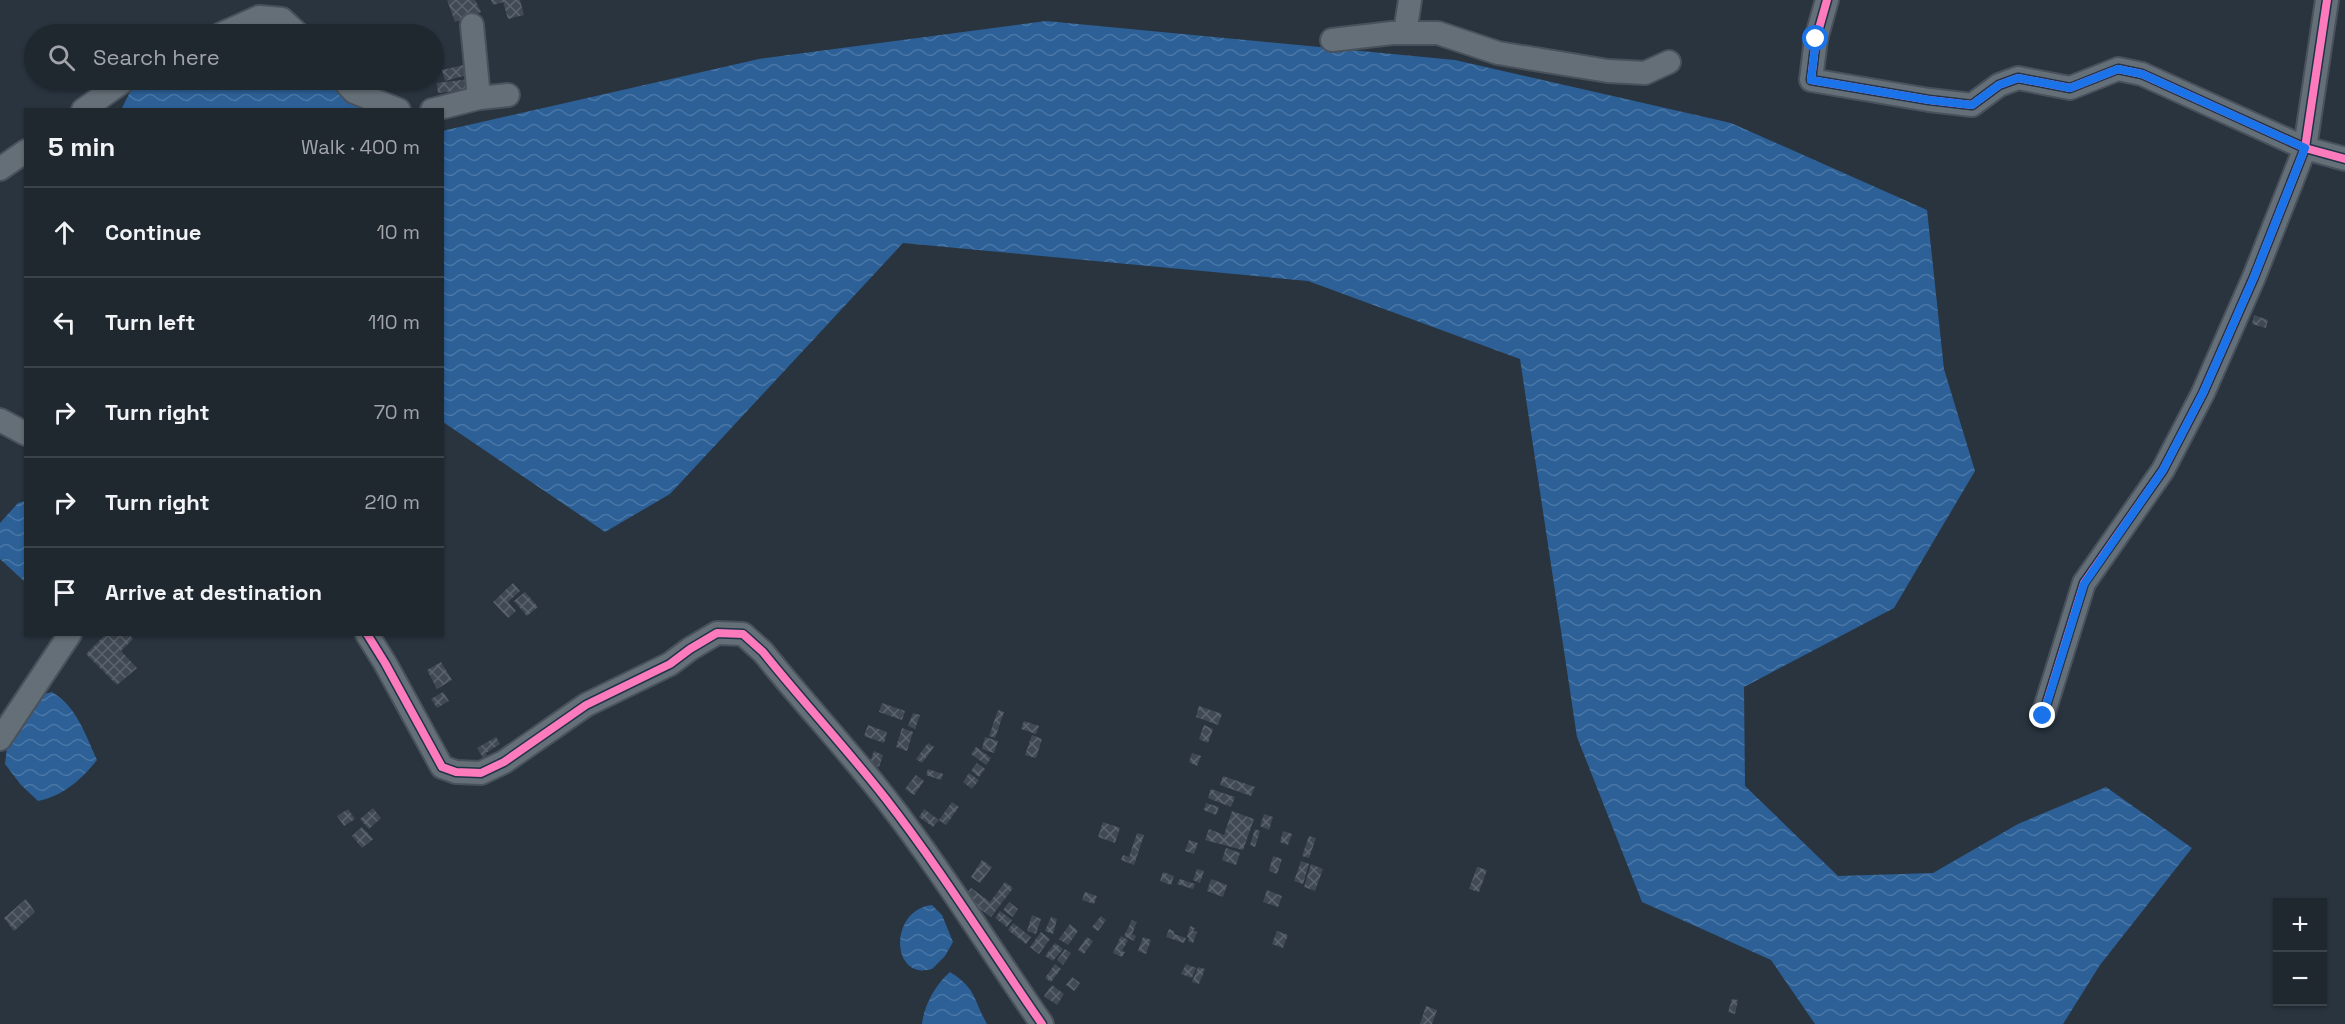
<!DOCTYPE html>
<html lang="en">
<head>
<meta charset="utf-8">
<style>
	body { margin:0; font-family:"Space Grotesk",sans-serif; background:#272f37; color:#f1f3f6 }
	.controls { position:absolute; right:18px; bottom:18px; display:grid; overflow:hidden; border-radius:0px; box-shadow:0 2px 4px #0004 }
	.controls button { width:54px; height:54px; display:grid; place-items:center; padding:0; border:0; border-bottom:2px solid #3c444b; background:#1f272f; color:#f1f3f6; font:30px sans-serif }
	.stop { position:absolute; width:18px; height:18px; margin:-14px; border:4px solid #1a73e8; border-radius:50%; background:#fff }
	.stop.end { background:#1a73e8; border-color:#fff; box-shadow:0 2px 6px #0008 }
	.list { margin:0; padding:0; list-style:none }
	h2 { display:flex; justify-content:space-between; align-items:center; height:78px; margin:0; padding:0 24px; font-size:26px }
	h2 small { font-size:20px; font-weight:400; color:#a1a5aa }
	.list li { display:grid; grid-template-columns:39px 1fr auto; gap:18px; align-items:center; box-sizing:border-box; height:90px; padding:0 24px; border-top:2px solid #3c444b }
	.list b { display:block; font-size:22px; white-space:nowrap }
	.list em { font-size:20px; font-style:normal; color:#a1a5aa }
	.icon { flex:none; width:33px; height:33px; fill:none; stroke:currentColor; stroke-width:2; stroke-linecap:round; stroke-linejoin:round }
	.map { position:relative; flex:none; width:2345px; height:1024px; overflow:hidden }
	.search { position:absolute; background:#1f272f; box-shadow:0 2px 4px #0004; left:24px; top:24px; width:420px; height:66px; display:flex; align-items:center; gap:15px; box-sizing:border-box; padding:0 21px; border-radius:33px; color:#a1a5aa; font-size:22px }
	.panel { position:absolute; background:#1f272f; box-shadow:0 2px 4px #0004; left:24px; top:108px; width:420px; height:528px; border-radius:0px }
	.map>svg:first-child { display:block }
	.water { fill:url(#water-waves) }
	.building { fill:url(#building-cross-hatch) }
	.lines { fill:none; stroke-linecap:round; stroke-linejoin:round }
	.street-casing { stroke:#49525c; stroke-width:26 }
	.street { stroke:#656f77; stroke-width:22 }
	.cycleway-casing { stroke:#1f3349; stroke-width:11 }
	.cycleway { stroke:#fd7abc; stroke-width:8 }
	.route { stroke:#1a73e8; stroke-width:8 }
</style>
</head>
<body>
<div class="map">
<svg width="2345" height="1024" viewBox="0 0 2345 1024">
	<defs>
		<pattern id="water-waves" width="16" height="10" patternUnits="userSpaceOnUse" patternTransform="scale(1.5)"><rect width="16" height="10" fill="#2c6097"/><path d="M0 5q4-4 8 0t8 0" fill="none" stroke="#4a77a6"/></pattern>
		<pattern id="building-cross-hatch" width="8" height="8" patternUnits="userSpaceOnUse" patternTransform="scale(1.5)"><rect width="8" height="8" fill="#414a54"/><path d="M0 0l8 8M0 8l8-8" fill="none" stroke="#5c646e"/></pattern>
	</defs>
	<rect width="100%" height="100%" fill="#29343f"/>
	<g class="water">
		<polygon points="1046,21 1455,60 1731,123 1927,210 1944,369 1975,471 1894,608 1744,687 1745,786 1838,876 1933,873 2018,824 2106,787 2192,848 2100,965 2063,1024 1815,1024 1771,960 1642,902 1577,737 1520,359 1308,281 903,243 670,494 605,532 443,422 442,131 759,59"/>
		<polygon points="136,80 339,80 378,110 121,110"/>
		<polygon points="25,501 26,501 25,582 0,559 0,523 18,503"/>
		<path d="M52 692C77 707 85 734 97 760 81 780 63 796 38 801L21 785 5 764 8 738 37 696Z"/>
		<path d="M932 905 942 915 953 942 945 956 932 969C928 970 921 971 918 970 891 964 894 909 932 905Z"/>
		<path d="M950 972C977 989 973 999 987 1024H922C924 1005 936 984 950 972Z"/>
	</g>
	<g class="building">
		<polygon points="447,0 475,0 481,12 455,22"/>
		<polygon points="491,0 520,0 524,15 508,19 503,2 493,5"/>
		<polygon points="468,64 471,74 445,81 442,70"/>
		<polygon points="470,79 473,89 438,93 437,83"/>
		<polygon points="2254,315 2268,320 2266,328 2252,324"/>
		<polygon points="513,583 520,591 508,602 516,611 508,618 493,602"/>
		<polygon points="525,592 538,607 527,616 514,601"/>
		<polygon points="106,634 129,634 133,639 121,651 137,668 117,685 86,654"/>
		<polygon points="441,662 452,680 437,689 427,670"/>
		<polygon points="443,692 449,701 437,708 431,699"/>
		<polygon points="882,703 905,711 902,720 879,712"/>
		<polygon points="1199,706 1222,714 1218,725 1196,717"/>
		<polygon points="998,710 1004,712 995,738 989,736"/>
		<polygon points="913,713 920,715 915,729 908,726"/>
		<polygon points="1024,721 1039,726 1036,734 1021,729"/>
		<polygon points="868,725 887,732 884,743 864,736"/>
		<polygon points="1204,725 1213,729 1208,743 1199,739"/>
		<polygon points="902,728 913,732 907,751 896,747"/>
		<polygon points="1032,735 1042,739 1036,758 1025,755"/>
		<polygon points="496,737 500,744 486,753 487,755 483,758 477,748"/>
		<polygon points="985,737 998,741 994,753 982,749"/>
		<polygon points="928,743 934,747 922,763 916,759"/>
		<polygon points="976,747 991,758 986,765 971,754"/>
		<polygon points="874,751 883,755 879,767 869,764"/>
		<polygon points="1192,753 1201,756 1197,766 1189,762"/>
		<polygon points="977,763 985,769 979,777 971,771"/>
		<polygon points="928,769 943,774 941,780 926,775"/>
		<polygon points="969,773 979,780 972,789 963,782"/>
		<polygon points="916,775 924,781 914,795 905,789"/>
		<polygon points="1223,776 1255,787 1251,796 1220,785"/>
		<polygon points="1211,789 1235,797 1231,807 1208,798"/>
		<polygon points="952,802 959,807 946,825 939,820"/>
		<polygon points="1206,803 1219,807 1216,815 1204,810"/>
		<polygon points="373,808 381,818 369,829 360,819"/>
		<polygon points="348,809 355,819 344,826 337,816"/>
		<polygon points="924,809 939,820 933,827 919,817"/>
		<polygon points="1232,811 1254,819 1243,850 1205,840 1209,829 1224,835"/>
		<polygon points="1264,814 1273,817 1269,830 1260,826"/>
		<polygon points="1103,822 1120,828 1115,843 1098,837"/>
		<polygon points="362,827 373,839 362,848 352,836"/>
		<polygon points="1255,829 1260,831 1255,847 1250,845"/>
		<polygon points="1283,831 1292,834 1288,845 1280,842"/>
		<polygon points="1137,833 1144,835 1134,865 1121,860 1123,855 1129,857"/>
		<polygon points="1309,836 1316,838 1309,858 1302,856"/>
		<polygon points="1189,840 1198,843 1194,854 1185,851"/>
		<polygon points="1226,848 1240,853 1236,865 1222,860"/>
		<polygon points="1273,856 1282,859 1277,874 1269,871"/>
		<polygon points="982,860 992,867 980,883 971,877"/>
		<polygon points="1301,861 1309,864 1303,884 1294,881"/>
		<polygon points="1311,864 1323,869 1315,891 1304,887"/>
		<polygon points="1477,867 1487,870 1479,892 1469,889"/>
		<polygon points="1197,869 1204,871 1200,883 1193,880"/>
		<polygon points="1163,872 1174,876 1171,885 1160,881"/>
		<polygon points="1180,879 1195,884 1193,889 1177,884"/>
		<polygon points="1211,879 1227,885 1223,897 1207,891"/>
		<polygon points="1005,882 1013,888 991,917 964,897 971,888 990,902"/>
		<polygon points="1267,890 1282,896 1278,907 1263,902"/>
		<polygon points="1085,892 1097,896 1094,904 1082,900"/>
		<polygon points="26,899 35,912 14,931 4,918"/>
		<polygon points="1009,902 1018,909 1013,917 1003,910"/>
		<polygon points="1000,911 1012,920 1007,927 995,918"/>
		<polygon points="1032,915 1041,919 1036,934 1027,931"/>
		<polygon points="1101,916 1106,920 1098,931 1092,927"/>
		<polygon points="1051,917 1057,919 1053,934 1045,931"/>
		<polygon points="1132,920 1137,922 1132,934 1136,936 1134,941 1124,936"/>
		<polygon points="1013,923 1031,937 1026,944 1008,930"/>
		<polygon points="1070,924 1078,931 1068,945 1059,939"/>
		<polygon points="1190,926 1195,928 1193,931 1197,932 1193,943 1188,941 1189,938 1187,937"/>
		<polygon points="1169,929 1174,931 1174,934 1186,938 1184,943 1166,937"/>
		<polygon points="1277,931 1288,935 1283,948 1272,944"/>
		<polygon points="1041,932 1050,939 1039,954 1030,947"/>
		<polygon points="1121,936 1128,940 1122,951 1125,952 1122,957 1113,953"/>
		<polygon points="1087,937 1093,941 1084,954 1078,950"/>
		<polygon points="1143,937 1151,940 1146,954 1138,951"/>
		<polygon points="1055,943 1063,949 1053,961 1045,956"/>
		<polygon points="1065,949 1071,953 1063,965 1057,960"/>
		<polygon points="1055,964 1061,969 1051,982 1045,978"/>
		<polygon points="1186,964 1196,968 1192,978 1181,974"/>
		<polygon points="1198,967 1205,969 1199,984 1192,982"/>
		<polygon points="1072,977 1080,983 1074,991 1066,985"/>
		<polygon points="1052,985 1064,994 1057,1005 1044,996"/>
		<polygon points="1732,999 1738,1000 1735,1014 1728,1012"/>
		<polygon points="1426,1006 1437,1010 1432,1024 1420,1024"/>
	</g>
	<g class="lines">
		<g class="street-casing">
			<g id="street">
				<polyline points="1827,0 1816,39 1811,80 1929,100 1972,105 1999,85 2018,78 2070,88 2118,69 2142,74 2305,148 2327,0"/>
				<polyline points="472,25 479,98 508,95"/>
				<polyline points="1405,33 1410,0"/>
				<polyline points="221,34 259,17 282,19 298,34"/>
				<polyline points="1332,40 1392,33 1438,33 1498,53 1608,71 1645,73 1669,62"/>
				<polyline points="343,80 354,92 399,110"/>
				<polyline points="83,110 125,80"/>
				<polyline points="432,110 479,98"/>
				<polyline points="0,169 26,151"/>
				<polyline points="0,420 26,434"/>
				<path d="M367 634 385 663 442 767 456 772 481 773 504 762 586 705 670 664 690 649 717 633 743 634 763 652C803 702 847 749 886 799 942 871 990 949 1042 1024"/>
				<polyline points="2043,715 2084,583 2163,470 2203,393 2254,277 2305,148 2345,159"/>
				<polyline points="0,739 70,634"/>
			</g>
		</g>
		<use href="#street" class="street"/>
		<g class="cycleway-casing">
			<g id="cycleway">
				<polyline points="1827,0 1816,39 1811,80 1929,100 1972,105 1999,85 2018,78 2070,88 2118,69 2142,74 2305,148 2327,0"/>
				<path d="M367 634 385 663 442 767 456 772 481 773 504 762 586 705 670 664 690 649 717 633 743 634 763 652C803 702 847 749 886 799 942 871 990 949 1042 1024"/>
				<polyline points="2043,715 2084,583 2163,470 2203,393 2254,277 2305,148 2345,159"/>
			</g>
		</g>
		<use href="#cycleway" class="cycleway"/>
	</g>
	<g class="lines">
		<polyline class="route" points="1816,39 1811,80 1929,100 1972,105 1999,85 2018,78 2070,88 2118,69 2142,74 2305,148 2254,277 2203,393 2163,470 2084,584 2043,716"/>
	</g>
</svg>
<div class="controls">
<button>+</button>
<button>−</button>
</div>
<div class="stop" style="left:1816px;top:39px"></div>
<div class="stop end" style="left:2043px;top:716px"></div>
<div class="search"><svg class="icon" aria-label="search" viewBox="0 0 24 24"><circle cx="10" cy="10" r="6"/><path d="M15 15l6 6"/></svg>Search here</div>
<section class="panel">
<h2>5 min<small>Walk · 400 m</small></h2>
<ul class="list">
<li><svg class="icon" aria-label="ahead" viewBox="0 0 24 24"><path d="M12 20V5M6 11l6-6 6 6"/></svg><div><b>Continue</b></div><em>10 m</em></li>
<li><svg class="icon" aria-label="left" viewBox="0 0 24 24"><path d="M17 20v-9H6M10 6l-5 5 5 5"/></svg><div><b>Turn left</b></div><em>110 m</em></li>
<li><svg class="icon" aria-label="right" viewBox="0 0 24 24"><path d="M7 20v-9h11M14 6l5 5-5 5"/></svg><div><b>Turn right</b></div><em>70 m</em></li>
<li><svg class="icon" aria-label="right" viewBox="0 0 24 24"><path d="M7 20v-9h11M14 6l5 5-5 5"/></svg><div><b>Turn right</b></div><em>210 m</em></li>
<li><svg class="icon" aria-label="arrive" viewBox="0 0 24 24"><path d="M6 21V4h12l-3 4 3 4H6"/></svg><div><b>Arrive at destination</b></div></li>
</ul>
</section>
</div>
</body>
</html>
